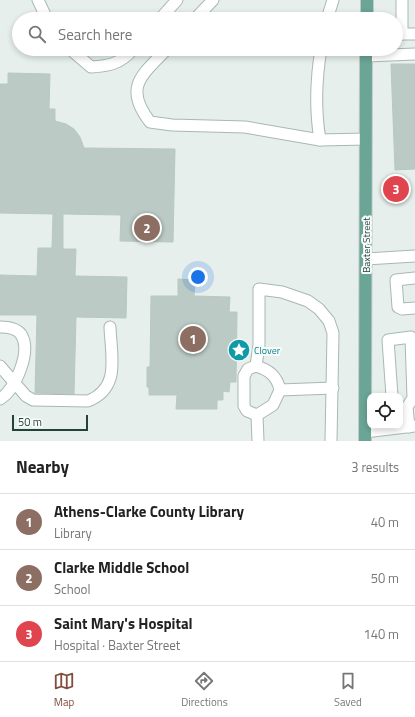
<!DOCTYPE html>
<html lang="en">
<head>
<meta charset="utf-8">
<style>
	body { margin:0; font-family:"Titillium Web",sans-serif; background:#f6f6f6; color:#222 }
	.controls { position:absolute; right:12px; bottom:12px; display:grid; overflow:hidden; border-radius:8px; box-shadow:0 2px 6px #0003 }
	.controls button { width:36px; height:36px; display:grid; place-items:center; padding:0; border:0; border-bottom:1px solid #e0e0e0; background:#fff; color:#222; font:20px sans-serif }
	.scale { position:absolute; left:12px; bottom:10px; width:76px; box-sizing:border-box; padding-left:4px; border:2px solid #24423a; border-top:0; font-size:11px; line-height:14px; white-space:nowrap; color:#24423a; -webkit-text-stroke:3px #f7fbf9; paint-order:stroke }
	.you { position:absolute; left:198px; top:277px; width:14px; height:14px; margin:-10px; border:3px solid #fff; border-radius:50%; background:#1a73e8; box-shadow:0 0 0 6px #1a73e833 }
	.badge { display:grid; place-items:center; width:26px; height:26px; border-radius:50%; background:#804e3d; color:#fff; font-size:13px; font-weight:700 }
	.pin { position:absolute; translate:-50% -50%; border:2px solid #fff; box-shadow:0 1px 4px #0006 }
	.list { margin:0; padding:0; list-style:none }
	h2 { display:flex; justify-content:space-between; align-items:center; height:52px; margin:0; padding:0 16px; font-size:17px }
	h2 small { font-size:13px; font-weight:400; color:#767676 }
	.list li { display:grid; grid-template-columns:26px 1fr auto; gap:12px; align-items:center; box-sizing:border-box; height:56px; padding:0 16px; border-top:1px solid #e0e0e0 }
	.list b { display:block; font-size:15px; white-space:nowrap }
	.list p { margin:0; font-size:13px; white-space:nowrap; color:#767676 }
	.list em { font-size:13px; font-style:normal; color:#767676 }
	.icon { flex:none; width:22px; height:22px; fill:none; stroke:currentColor; stroke-width:2; stroke-linecap:round; stroke-linejoin:round }
	.map { position:relative; flex:none; width:415px; height:441px; overflow:hidden }
	.search { position:absolute; background:#fff; box-shadow:0 2px 6px #0003; left:12px; right:12px; top:12px; height:44px; display:flex; align-items:center; gap:10px; box-sizing:border-box; padding:0 14px; border-radius:22px; color:#767676; font-size:15px }
	.sheet { height:220px; background:#fff }
	nav { display:flex; justify-content:space-around; align-items:center; box-sizing:border-box; height:56px; border-top:1px solid #e0e0e0; background:#fff; font-size:11px; color:#767676 }
	nav a { display:grid; justify-items:center; gap:2px }
	nav .on { color:#804e3d }
	.map>svg:first-child { display:block }
	.building { fill:#bbcac4; stroke:#b8c9c2 }
	.lines { fill:none; stroke-linecap:round; stroke-linejoin:round }
	.minor-casing { stroke:#a8b8b2; stroke-width:13 }
	.major-casing { stroke:#c2cac8; stroke-width:14 }
	.minor { stroke:#fff; stroke-width:11 }
	.major { stroke:#6aa596; stroke-width:12 }
	.labels { text-anchor:middle; dominant-baseline:central; stroke-width:4; stroke-linejoin:round; paint-order:stroke }
	.street-label { font-size:10px; fill:#24423a; stroke:#f7fbf9 }
	.culture-label { font-size:10px; fill:#0d838f; stroke:#f7fbf9; text-anchor:start }
</style>
</head>
<body>
<div class="map">
<svg width="415" height="441" viewBox="0 0 415 441">
	<rect width="100%" height="100%" fill="#e6efeb"/>
	<g class="building">
		<polygon points="391,64 415,64 415,169 395,170"/>
		<polygon points="8,73 50,74 49,109 55,109 55,121 66,124 74,129 80,137 84,148 175,149 173,242 120,241 121,215 63,214 63,249 76,249 75,276 127,277 126,318 76,317 74,394 35,393 37,315 0,315 0,275 37,276 38,248 52,248 53,214 0,213 0,84 8,84"/>
		<polygon points="178,279 195,280 194,296 230,297 229,312 237,312 236,382 230,382 229,392 223,391 223,400 217,400 217,409 176,409 177,395 149,395 149,387 147,387 147,367 150,367 151,296 178,296"/>
	</g>
	<g class="lines">
		<g class="minor-casing">
			<g id="minor">
				<polyline points="38,0 47,19"/>
				<polyline points="160,19 177,0"/>
				<polyline points="195,19 213,0"/>
				<polyline points="327,19 333,0"/>
				<polyline points="396,34 415,34"/>
				<polyline points="402,34 402,0"/>
				<path d="M70 49 91 67C108 66 121 64 133 49"/>
				<path d="M167 49C142 75 123 87 150 122L172 125 245 127 320 140 366 139"/>
				<polyline points="366,56 415,54"/>
				<path d="M320 140C315 110 316 79 321 49"/>
				<polyline points="366,259 415,256"/>
				<polyline points="415,278 396,280 398,307 402,309 415,308"/>
				<path d="M0 327C8 327 18 328 22 336 31 353 15 390 0 399"/>
				<path d="M0 366 26 396 33 400 88 401C121 388 111 356 110 327"/>
				<polyline points="256,366 259,345 259,289 282,292 308,301 319,309 329,321 333,333 331,441"/>
				<path d="M256 366C269 370 277 376 280 390L273 405 257 415 247 411 244 406V376L248 369Z"/>
				<polyline points="280,390 333,388"/>
				<polyline points="392,396 388,340 411,337 413,398 407,407 409,427"/>
				<polyline points="257,415 258,441"/>
				<polyline points="365,432 415,426"/>
			</g>
		</g>
		<g class="major-casing">
			<g id="major">
				<polyline points="367,19 367,0"/>
				<polyline points="365,441 366,49"/>
			</g>
		</g>
		<use href="#minor" class="minor"/>
		<use href="#major" class="major"/>
	</g>
	<defs>
		<g id="sight-disc" transform="scale(1.15)"><circle r="9.5" fill="#0f9aa8" stroke="#f7fbf9"/><path d="M0-6L1.8-2.2L6-1.7L2.9 1.2L3.7 5.4L0 3.3L-3.7 5.4L-2.9 1.2L-6-1.7L-1.8-2.2Z" fill="#fff"/></g>
	</defs>
	<g fill-rule="evenodd">
		<use href="#sight-disc" x="239" y="350"/>
	</g>
	<g class="labels">
		<g class="street-label">
			<text transform="translate(366 245) rotate(-90)">Baxter Street</text>
		</g>
		<g class="culture-label">
			<text x="254" y="350">Clover</text>
		</g>
	</g>
</svg>
<div class="controls">
<button><svg class="icon" aria-label="locate" viewBox="0 0 24 24"><circle cx="12" cy="12" r="6"/><path d="M12 2v4M12 18v4M2 12h4M18 12h4"/></svg></button>
</div>
<div class="scale">50 m</div>
<div class="you"></div>
<div class="pin badge" style="left:193px;top:339px;background:#8d6e63">1</div>
<div class="pin badge" style="left:147px;top:228px;background:#8d6e63">2</div>
<div class="pin badge" style="left:396px;top:189px;background:#e0444e">3</div>
<div class="search"><svg class="icon" aria-label="search" viewBox="0 0 24 24"><circle cx="10" cy="10" r="6"/><path d="M15 15l6 6"/></svg>Search here</div>
</div>
<section class="sheet">
<h2>Nearby<small>3 results</small></h2>
<ul class="list">
<li><span class="badge" style="background:#8d6e63">1</span><div><b>Athens-Clarke County Library</b><p>Library</p></div><em>40 m</em></li>
<li><span class="badge" style="background:#8d6e63">2</span><div><b>Clarke Middle School</b><p>School</p></div><em>50 m</em></li>
<li><span class="badge" style="background:#e0444e">3</span><div><b>Saint Mary's Hospital</b><p>Hospital · Baxter Street</p></div><em>140 m</em></li>
</ul>
</section>
<nav>
<a class="on"><svg class="icon" aria-label="map" viewBox="0 0 24 24"><path d="M3 6l6-2 6 2 6-2v14l-6 2-6-2-6 2zM9 4v14M15 6v14"/></svg>Map</a>
<a><svg class="icon" aria-label="directions" viewBox="0 0 24 24"><path d="M12 3l9 9-9 9-9-9zM9 14v-3h6M13 9l2 2-2 2"/></svg>Directions</a>
<a><svg class="icon" aria-label="saved" viewBox="0 0 24 24"><path d="M7 4h10v16l-5-4-5 4z"/></svg>Saved</a>
</nav>
</body>
</html>
